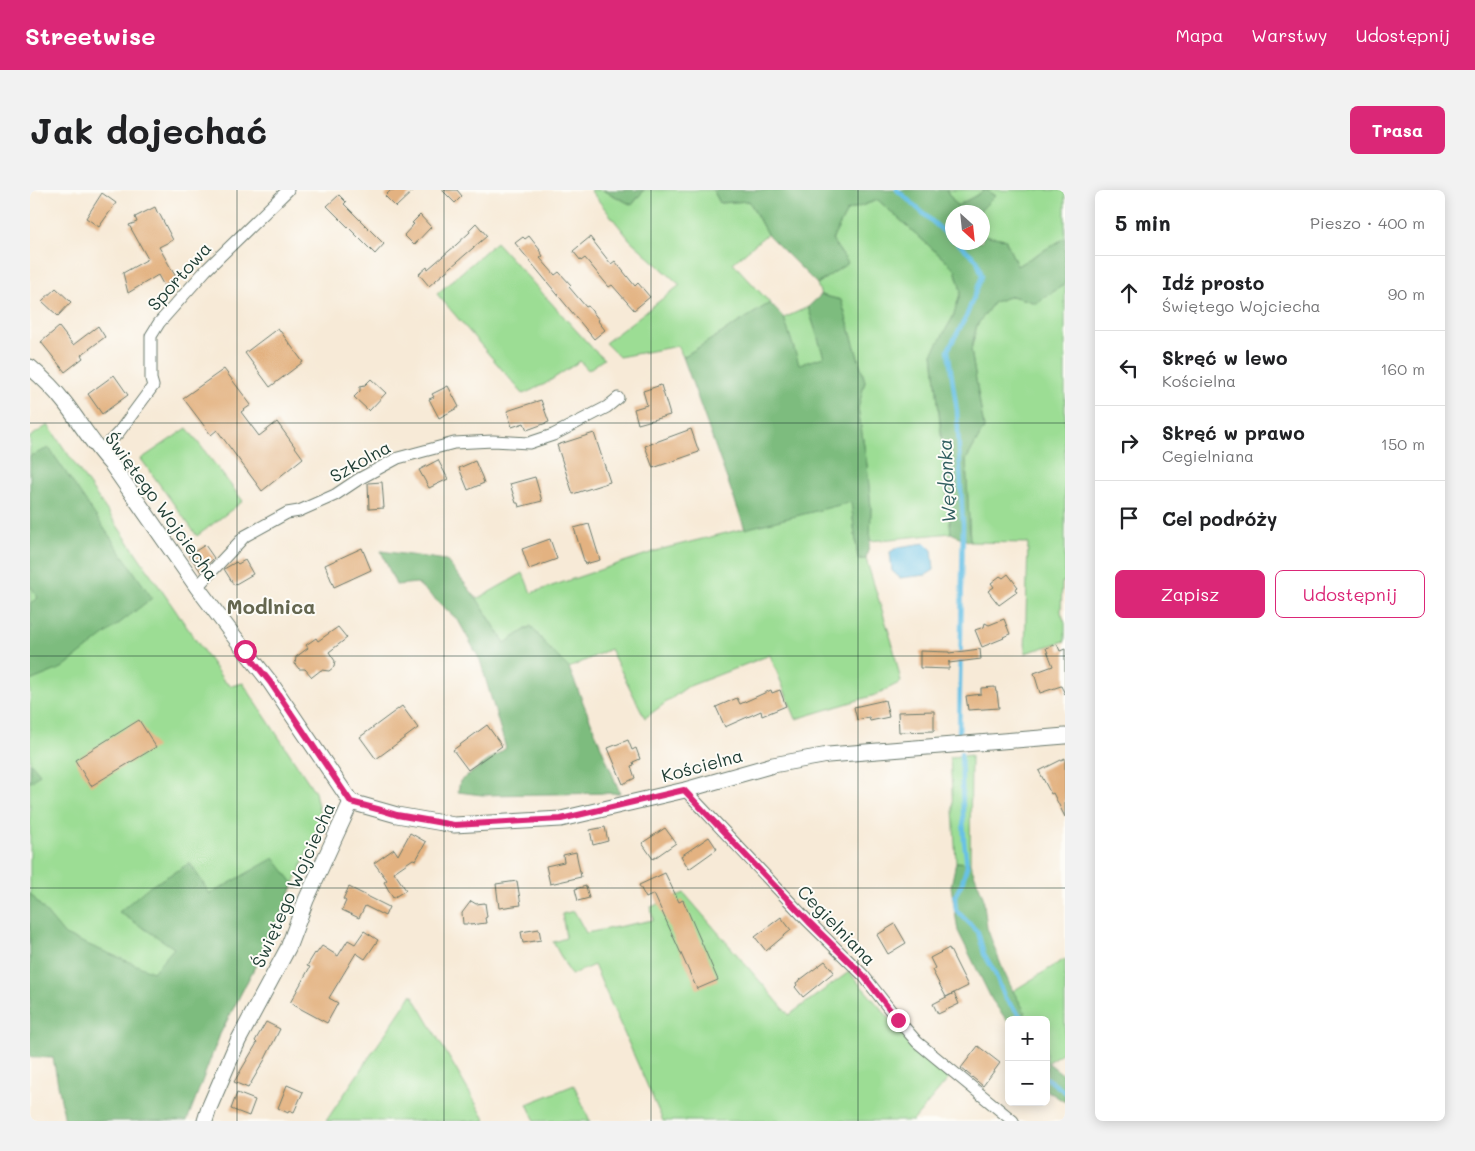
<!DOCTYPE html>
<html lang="pl">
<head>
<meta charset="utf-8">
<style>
	body { margin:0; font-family:Mali,sans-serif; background:#f2f2f2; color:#202124 }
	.controls { position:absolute; right:15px; bottom:15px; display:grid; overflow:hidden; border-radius:8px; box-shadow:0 2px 12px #0003 }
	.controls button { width:45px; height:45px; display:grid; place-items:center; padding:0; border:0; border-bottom:1px solid #e0e0e0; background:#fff; color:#202124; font:25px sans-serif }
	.compass { position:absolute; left:915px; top:15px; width:45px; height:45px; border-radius:50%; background:#fff; box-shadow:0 2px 12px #0003; rotate:153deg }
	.stop { position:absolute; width:15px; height:15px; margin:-11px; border:4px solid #db2777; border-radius:50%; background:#fff }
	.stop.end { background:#db2777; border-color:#fff; box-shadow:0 1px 5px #0008 }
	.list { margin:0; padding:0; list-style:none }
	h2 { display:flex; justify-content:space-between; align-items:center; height:65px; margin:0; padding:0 20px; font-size:21px }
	h2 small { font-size:16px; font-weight:400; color:#757577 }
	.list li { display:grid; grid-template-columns:32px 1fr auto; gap:15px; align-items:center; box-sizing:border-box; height:75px; padding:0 20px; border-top:1px solid #e0e0e0 }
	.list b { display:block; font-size:19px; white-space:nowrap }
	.list p { margin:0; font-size:16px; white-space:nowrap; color:#757577 }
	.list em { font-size:16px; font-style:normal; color:#757577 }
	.actions { display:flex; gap:10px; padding:15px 20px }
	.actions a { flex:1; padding:11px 0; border:1px solid #db2777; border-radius:8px; text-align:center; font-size:18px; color:#db2777 }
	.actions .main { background:#db2777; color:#fff }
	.icon { flex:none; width:28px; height:28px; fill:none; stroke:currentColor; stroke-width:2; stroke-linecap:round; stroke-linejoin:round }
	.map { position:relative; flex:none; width:1035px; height:931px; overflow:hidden; border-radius:8px }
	header { display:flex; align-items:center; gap:30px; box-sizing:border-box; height:70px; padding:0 25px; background:#db2777; color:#fff }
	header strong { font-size:24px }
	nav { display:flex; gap:28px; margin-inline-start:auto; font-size:18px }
	.intro { display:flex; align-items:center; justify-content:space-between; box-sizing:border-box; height:120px; padding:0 30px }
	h1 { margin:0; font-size:35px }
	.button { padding:12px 22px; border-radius:8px; background:#db2777; color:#fff; font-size:18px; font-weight:700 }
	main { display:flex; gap:30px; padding:0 30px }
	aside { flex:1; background:#fff; border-radius:8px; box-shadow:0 2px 12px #0003 }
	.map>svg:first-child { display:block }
	.green { fill:#9cdd94; stroke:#5e8d64 }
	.forest { fill:#7dbc7e; stroke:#4e7c59 }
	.water { fill:#68c1e6; stroke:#447f8d }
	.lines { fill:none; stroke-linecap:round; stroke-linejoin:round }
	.stream { stroke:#68c1e6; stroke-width:4.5 }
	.building { fill:#e3b281 }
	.minor-casing { stroke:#6b7a6d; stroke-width:13 }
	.tertiary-casing { stroke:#6b7a6d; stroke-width:17 }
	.minor { stroke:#fff; stroke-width:11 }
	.tertiary { stroke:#fff; stroke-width:15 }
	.route { stroke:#db2777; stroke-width:6 }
	.grid { fill:none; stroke:#1f3d34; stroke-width:1; stroke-opacity:0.55 }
	.labels { text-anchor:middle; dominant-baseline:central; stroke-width:4; stroke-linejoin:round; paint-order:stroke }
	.street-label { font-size:18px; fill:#1f3d34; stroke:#fdfcf7 }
	.water-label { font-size:19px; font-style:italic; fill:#315e60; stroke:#fdfcf7 }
	.quarter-label { font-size:20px; font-weight:bold; fill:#64664f; stroke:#fdfcf7 }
</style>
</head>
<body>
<header>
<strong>Streetwise</strong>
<nav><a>Mapa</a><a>Warstwy</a><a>Udostępnij</a></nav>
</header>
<div class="intro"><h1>Jak dojechać</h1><a class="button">Trasa</a></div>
<main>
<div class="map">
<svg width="1035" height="931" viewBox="0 0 1035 931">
	<rect width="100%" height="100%" fill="#fdfcf7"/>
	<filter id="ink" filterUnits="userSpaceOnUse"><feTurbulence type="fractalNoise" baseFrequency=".02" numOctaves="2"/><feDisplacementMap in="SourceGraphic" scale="10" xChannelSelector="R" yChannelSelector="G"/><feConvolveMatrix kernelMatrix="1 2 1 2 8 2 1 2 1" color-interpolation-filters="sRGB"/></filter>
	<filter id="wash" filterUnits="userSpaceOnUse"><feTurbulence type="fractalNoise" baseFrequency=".0096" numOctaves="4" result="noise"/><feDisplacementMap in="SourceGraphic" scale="20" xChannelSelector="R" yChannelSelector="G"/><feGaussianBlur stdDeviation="1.12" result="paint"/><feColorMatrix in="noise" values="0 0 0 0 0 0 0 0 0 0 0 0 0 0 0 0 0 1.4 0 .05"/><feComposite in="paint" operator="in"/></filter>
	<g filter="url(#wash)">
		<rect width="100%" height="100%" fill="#f7ead7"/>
		<g class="green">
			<polygon points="560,0 573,0 602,15 614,0 683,0 690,13 719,11 737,44 703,73 740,113 653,167 648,156 589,167 575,153 650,95 600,50"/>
			<polygon points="916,0 1035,0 1035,48 987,76 975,49 953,45 952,22 949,22 965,6 956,0 927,16"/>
			<polygon points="848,10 925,79 931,101 923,127 903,163 921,343 840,351 841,318 837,275 828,218 835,191 811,110 791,105 787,94 818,73 802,50 817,21"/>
			<polygon points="466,52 564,160 574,169 558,180 550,171 515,194 493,204 407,104"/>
			<polygon points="1035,94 1035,392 1032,392 1031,422 1035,433 1035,451 995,463 998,353 940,352 936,270 954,238 941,160 947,135 964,112 982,106 1006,113"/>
			<polygon points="778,117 794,167 769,175 754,128"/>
			<polygon points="18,235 194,491 201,496 213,493 285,602 291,630 247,734 190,844 185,858 0,815 0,247"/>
			<polygon points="157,238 213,311 167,346 111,269"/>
			<polygon points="821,312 828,369 836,369 862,452 871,492 845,505 766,529 740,465 657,497 615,528 580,459 539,478 516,455 501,436 475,453 447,409 493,383 501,403 632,359"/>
			<polygon points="941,565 940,673 926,672 920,567"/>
			<polygon points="654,703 759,825 819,782 882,854 921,886 883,931 633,931 564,775 541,785 523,752 536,748 532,724 544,721 556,743 623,730 621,717"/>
			<polygon points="1035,769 1035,861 1016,873 1016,830 982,830 995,823 983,801"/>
			<polygon points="382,804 456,931 296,931"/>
			<polygon points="544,895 560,931 505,931 497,914"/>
		</g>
		<g class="forest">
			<polygon points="573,0 614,0 602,15"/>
			<polygon points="683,0 916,0 927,16 956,0 965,6 949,22 922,22 922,52 952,52 953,45 975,49 987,76 1035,48 1035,94 1006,113 982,106 964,112 947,135 941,160 954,238 936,270 940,352 921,343 903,162 923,127 931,101 925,79 848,10 817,21 802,50 818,73 787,94 737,44 719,11 690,13"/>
			<polygon points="791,105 811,110 835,191 828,219 837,275 841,318 840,351 836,369 828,369 821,312 715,339 653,167 740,113 754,128 769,174 794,167 778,117"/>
			<polygon points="19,258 122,408 32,478 0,491 0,439 2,437 0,433 0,413 8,408 0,395 0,266"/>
			<polygon points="351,361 416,370 447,409 475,453 501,436 516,455 539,478 590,603 452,605 428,602 430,591 476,558 450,470 428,430 387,393 366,395"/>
			<polygon points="0,572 10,584 0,593"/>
			<polygon points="244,668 264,694 247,734 190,844 157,931 35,931 23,868 0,867 0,703 35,745 123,782 144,758 89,722 116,699 160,673 180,704"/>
			<polygon points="926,672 940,673 953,706 957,738 973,780 983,801 996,823 982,830 979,830 978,832 962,810 928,741 921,696"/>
			<polygon points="1017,872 1035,886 1035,912 1016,900"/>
		</g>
		<polygon class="water" points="895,353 902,360 904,380 896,385 870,388 862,381 860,362 868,357"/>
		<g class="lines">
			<g class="stream">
				<polyline points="867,0 922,49"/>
				<polyline points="927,52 947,70 952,86 936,127 918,160 927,221 933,336 929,547"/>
				<polyline points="931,563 934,651 937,676 932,693 925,706 926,720 948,742 954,764 964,781 975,808 994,830"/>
				<polyline points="1016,888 1035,902"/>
			</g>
		</g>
		<g id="blocks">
			<g class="building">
				<polygon points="361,0 384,0 366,17 355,6"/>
				<polygon points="412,0 427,0 432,6 425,13"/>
				<polygon points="72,3 86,13 69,37 56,28"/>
				<polygon points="309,5 316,12 314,14 354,54 345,64 297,16"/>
				<polygon points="125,17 128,24 129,23 143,50 129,57 147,89 134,96 128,85 98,103 93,83 118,69 99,35 107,32 105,27"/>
				<polygon points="390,25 401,37 384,55 374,45 384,34 382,33"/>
				<polygon points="446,33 457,46 399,96 389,84 397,77 398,79 426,55 440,42 439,40"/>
				<polygon points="499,46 510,60 509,60 513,66 510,68 525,85 529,82 541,95 539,97 556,117 558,116 569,130 568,131 575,140 564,149 485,53 493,47 495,49"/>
				<polygon points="560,47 581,74 585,71 605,96 608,93 620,107 604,120 582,95 579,97 555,68 551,71 543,61"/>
				<polygon points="26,98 41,112 28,126 12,111"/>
				<polygon points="68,136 75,147 51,165 53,168 35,182 11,152 29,137 43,155"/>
				<polygon points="248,138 273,172 240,197 215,163"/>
				<polygon points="194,179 221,215 211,222 229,246 247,232 273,268 232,301 187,240 181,245 153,208"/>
				<polygon points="84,185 98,205 72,224 58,204"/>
				<polygon points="341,189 356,203 339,221 324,207 330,201 330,196 335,195"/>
				<polygon points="631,195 640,225 608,234 604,219 617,215 613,201"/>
				<polygon points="418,196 429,217 409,228 399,209 404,207 402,204"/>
				<polygon points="511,210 519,232 497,240 494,233 482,237 477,221"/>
				<polygon points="661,239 669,262 623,278 615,256"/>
				<polygon points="564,243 580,292 543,304 527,255"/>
				<polygon points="408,270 418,289 399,298 389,280"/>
				<polygon points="445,271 452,287 454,293 438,300 429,278"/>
				<polygon points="505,287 512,311 489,317 488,313 486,313 480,294"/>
				<polygon points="352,292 354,318 339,319 338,293"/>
				<polygon points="559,334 570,370 555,374 544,338"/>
				<polygon points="520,349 527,369 499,379 492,359"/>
				<polygon points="175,355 184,368 171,382 159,365"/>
				<polygon points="332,358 341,380 304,397 295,375"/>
				<polygon points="215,370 223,384 204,395 194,379 206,372 208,374"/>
				<polygon points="978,384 988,397 985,399 987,402 969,415 958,401 964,397 961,393 970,386 973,388"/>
				<polygon points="974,429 980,444 973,447 974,448 952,457 945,440 954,437 955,433 959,435"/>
				<polygon points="308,437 317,448 299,462 305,471 304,477 299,481 291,480 282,487 275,479 269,479 265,474 266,467 278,458 276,455 286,448 288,451"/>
				<polygon points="1027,454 1030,461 1035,459 1035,504 1031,496 1010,503 1004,483 1023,476 1016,458"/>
				<polygon points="950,459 951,469 919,473 919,471 919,479 890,478 890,461 919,462 919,463"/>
				<polygon points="965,497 966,502 967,502 969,518 938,520 936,506 951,504 951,498"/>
				<polygon points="741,500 742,503 750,500 756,516 732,526 731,521 695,537 686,517 707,508 710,514"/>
				<polygon points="855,510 859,527 840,531 839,527 827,530 824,517"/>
				<polygon points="372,516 388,538 346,569 330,547"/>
				<polygon points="904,521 904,541 869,542 868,522"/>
				<polygon points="109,530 126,557 61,596 45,570"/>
				<polygon points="457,535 472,556 438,580 423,560"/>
				<polygon points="598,550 602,560 606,558 610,569 603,572 604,575 601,576 605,588 593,594 578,558"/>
				<polygon points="1035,568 1035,627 1023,603 1021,604 1009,581"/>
				<polygon points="575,637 578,651 563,655 560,640"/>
				<polygon points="635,638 646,653 623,669 612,653"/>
				<polygon points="380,643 396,652 386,670 383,669 364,682 376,700 363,708 354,692 357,690 344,673 364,659 368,665"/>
				<polygon points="679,647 687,659 659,679 651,666"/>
				<polygon points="546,662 551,687 520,694 516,676 534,672 533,665"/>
				<polygon points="635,683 649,712 653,710 688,790 667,799 624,704 616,708 609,695"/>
				<polygon points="487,691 491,715 469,718 466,694"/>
				<polygon points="556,696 559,708 548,711 545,699"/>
				<polygon points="319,697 359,717 355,726 335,716 329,728 312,720 316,711 313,709"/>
				<polygon points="441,711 446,714 455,713 457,727 455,728 456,733 440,735 440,734 433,734 432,723"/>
				<polygon points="751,727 761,740 736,761 725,747"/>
				<polygon points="865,734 876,753 858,764 847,745"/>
				<polygon points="509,739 511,750 493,753 491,742"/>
				<polygon points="334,741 348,750 335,769 326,763 299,808 308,813 297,833 260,813 280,777 277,776 285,763 286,764 292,756 308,766 318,750 325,754"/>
				<polygon points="919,758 938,796 916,807 902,780 905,778 900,768"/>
				<polygon points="795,771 804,782 773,807 765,797 767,795 766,793"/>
				<polygon points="924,803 929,814 908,824 903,814"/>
				<polygon points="236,832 250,839 234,871 218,898 204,892 227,853 225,851"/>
				<polygon points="948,856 970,873 953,896 931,878"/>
				<polygon points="257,895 273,902 264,922 259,920 258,923 248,918"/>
				<polygon points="207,903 225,910 219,926 201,919"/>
			</g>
		</g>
	</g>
	<g filter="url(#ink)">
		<use href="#blocks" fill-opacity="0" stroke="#6b7a6d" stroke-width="1"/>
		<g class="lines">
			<g class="minor-casing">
				<g id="minor">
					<polyline points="70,262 89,242 123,196 121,189 121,146 129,133 176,80 258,0"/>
					<polyline points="167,397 215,346 257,323 269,321 305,305 329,289 368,268 424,253 463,251 499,253 523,245 577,217 588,208"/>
					<polyline points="655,600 776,729 833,785 868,830 887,852 983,931"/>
				</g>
			</g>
			<g class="tertiary-casing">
				<g id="tertiary">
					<path d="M0 177C13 188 25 200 35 213 51 234 64 256 82 275L167 397 203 445 240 492 321 612"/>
					<polyline points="321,612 367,625 424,635 531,629 655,600 743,575 798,565 1035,546"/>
					<polyline points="175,931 179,918 208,851 258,758 276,710 321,612"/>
				</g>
			</g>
			<use href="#minor" class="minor"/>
			<use href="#tertiary" class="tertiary"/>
		</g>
	</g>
	<g class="lines" filter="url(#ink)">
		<polyline class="route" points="215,461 240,492 321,612 351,620 367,625 424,635 531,629 654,600 779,732 833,785 868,830"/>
	</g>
	<path class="grid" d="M207 0V931M414 0V931M621 0V931M828 0V931M0 233H1035M0 466H1035M0 698H1035"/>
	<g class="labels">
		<g class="street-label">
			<text transform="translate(149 86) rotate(-48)">Sportowa</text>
			<text transform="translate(330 271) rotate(-29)">Szkolna</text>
			<text transform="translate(132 316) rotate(54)">Świętego Wojciecha</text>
			<text transform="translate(672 575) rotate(-15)">Kościelna</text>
			<text transform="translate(263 695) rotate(-66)">Świętego Wojciecha</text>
			<text transform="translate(807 735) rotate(46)">Cegielniana</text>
		</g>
		<g class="water-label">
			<text transform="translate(916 291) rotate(-93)">Wędonka</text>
		</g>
		<g class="quarter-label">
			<text x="241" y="416">Modlnica</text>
		</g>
	</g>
</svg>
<div class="controls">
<button>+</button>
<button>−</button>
</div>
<svg class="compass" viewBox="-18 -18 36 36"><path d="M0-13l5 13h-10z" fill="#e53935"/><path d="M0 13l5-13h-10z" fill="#757577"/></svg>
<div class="stop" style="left:215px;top:461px"></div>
<div class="stop end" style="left:868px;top:830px"></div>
</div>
<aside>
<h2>5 min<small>Pieszo · 400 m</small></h2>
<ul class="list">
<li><svg class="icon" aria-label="ahead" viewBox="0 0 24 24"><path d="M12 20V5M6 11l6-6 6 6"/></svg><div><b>Idź prosto</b><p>Świętego Wojciecha</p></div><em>90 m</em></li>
<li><svg class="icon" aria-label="left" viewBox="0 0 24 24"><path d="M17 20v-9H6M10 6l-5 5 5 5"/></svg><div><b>Skręć w lewo</b><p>Kościelna</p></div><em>160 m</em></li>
<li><svg class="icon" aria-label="right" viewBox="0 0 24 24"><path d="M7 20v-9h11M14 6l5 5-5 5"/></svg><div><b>Skręć w prawo</b><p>Cegielniana</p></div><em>150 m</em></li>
<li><svg class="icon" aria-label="arrive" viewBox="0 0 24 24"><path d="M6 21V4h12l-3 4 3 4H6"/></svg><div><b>Cel podróży</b></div></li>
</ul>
<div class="actions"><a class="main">Zapisz</a><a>Udostępnij</a></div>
</aside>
</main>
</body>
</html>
